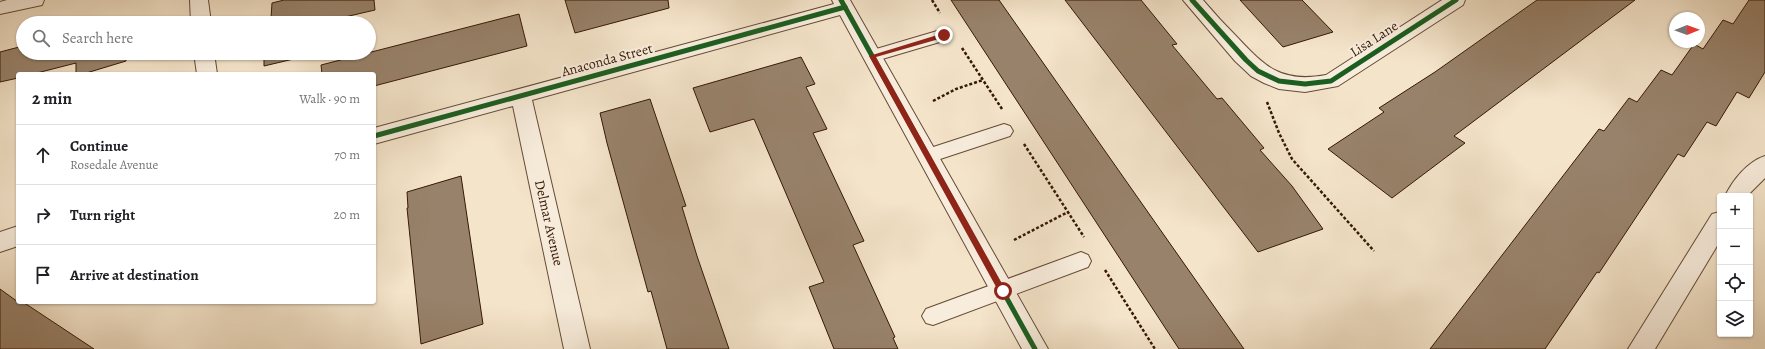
<!DOCTYPE html>
<html lang="en">
<head>
<meta charset="utf-8">
<style>
	body { margin:0; font-family:Alegreya,serif; background:#f2f2f2; color:#202124 }
	.controls { position:absolute; right:12px; bottom:12px; display:grid; overflow:hidden; border-radius:4px; box-shadow:0 1px 3px #0004 }
	.controls button { width:36px; height:36px; display:grid; place-items:center; padding:0; border:0; border-bottom:1px solid #e0e0e0; background:#fff; color:#202124; font:20px sans-serif }
	.compass { position:absolute; left:1669px; top:12px; width:36px; height:36px; border-radius:50%; background:#fff; box-shadow:0 1px 3px #0004; rotate:89deg }
	.stop { position:absolute; width:12px; height:12px; margin:-9px; border:3px solid #8f2418; border-radius:50%; background:#fff }
	.stop.end { background:#8f2418; border-color:#fff; box-shadow:0 1px 4px #0008 }
	.list { margin:0; padding:0; list-style:none }
	h2 { display:flex; justify-content:space-between; align-items:center; height:52px; margin:0; padding:0 16px; font-size:17px }
	h2 small { font-size:13px; font-weight:400; color:#757577 }
	.list li { display:grid; grid-template-columns:26px 1fr auto; gap:12px; align-items:center; box-sizing:border-box; height:60px; padding:0 16px; border-top:1px solid #e0e0e0 }
	.list b { display:block; font-size:15px; white-space:nowrap }
	.list p { margin:0; font-size:13px; white-space:nowrap; color:#757577 }
	.list em { font-size:13px; font-style:normal; color:#757577 }
	.icon { flex:none; width:22px; height:22px; fill:none; stroke:currentColor; stroke-width:2; stroke-linecap:round; stroke-linejoin:round }
	.map { position:relative; flex:none; width:1765px; height:349px; overflow:hidden }
	.search { position:absolute; background:#fff; box-shadow:0 1px 3px #0004; left:16px; top:16px; width:360px; height:44px; display:flex; align-items:center; gap:10px; box-sizing:border-box; padding:0 14px; border-radius:22px; color:#757577; font-size:15px }
	.panel { position:absolute; background:#fff; box-shadow:0 1px 3px #0004; left:16px; top:72px; width:360px; height:232px; border-radius:4px }
	.map>svg:first-child { display:block }
	.building { fill:#98826b; stroke:#351804 }
	.lines { fill:none; stroke-linecap:round; stroke-linejoin:round }
	.lane-casing { stroke:#654b36; stroke-width:2 }
	.street-casing { stroke:#654b36; stroke-width:2 }
	.path { stroke:#351804; stroke-width:2.5; stroke-dasharray:3 2; stroke-linecap:butt }
	.lane { fill:#f8eddd; fill-rule:evenodd }
	.street { fill:#f8eddd; fill-rule:evenodd }
	.cycleway-casing { stroke:#f8eddd; stroke-width:8 }
	.cycleway { stroke:#1b5e20; stroke-width:5 }
	.route { fill:#8f2418 }
	.labels { text-anchor:middle; dominant-baseline:central; stroke-width:4; stroke-linejoin:round; paint-order:stroke }
	.street-label { font-size:14px; fill:#351804; stroke:#f8eddd }
</style>
</head>
<body>
<div class="map">
<svg width="1765" height="349" viewBox="0 0 1765 349">
	<rect width="100%" height="100%" fill="#f4e4ca"/>
	<filter id="stains"><feTurbulence type="fractalNoise" baseFrequency=".005" numOctaves="4"/><feColorMatrix values="0 0 0 0 .2 0 0 0 0 .09 0 0 0 0 .02 0 0 0 .5 -.17"/></filter>
	<radialGradient id="worn" r=".72"><stop offset=".6" stop-color="#630" stop-opacity="0"/><stop offset="1" stop-color="#630" stop-opacity=".3"/></radialGradient>
	<g class="building">
		<polygon points="284,0 374,0 375,10 319,23 265,23 265,20 271,18 272,3"/>
		<polygon points="565,0 668,0 669,8 575,33"/>
		<polygon points="951,0 999,0 1244,349 1179,349"/>
		<polygon points="1065,0 1141,0 1177,44 1172,45 1217,99 1222,98 1264,148 1260,150 1292,186 1323,229 1258,252"/>
		<polygon points="1240,0 1302,0 1333,32 1283,47"/>
		<polygon points="1537,0 1635,0 1454,136 1465,143 1392,198 1328,149 1384,112 1379,108 1435,72"/>
		<polygon points="1749,0 1765,0 1765,72 1749,98 1737,92 1716,126 1707,122 1684,157 1678,154 1599,273 1597,272 1545,349 1430,349 1599,129 1604,131 1629,98 1637,102 1661,70 1672,75 1694,44 1703,49 1723,20 1733,24"/>
		<polygon points="519,14 527,46 374,86 374,74 322,74 321,65"/>
		<polygon points="23,46 23,53 125,53 126,61 83,74 76,74 76,63 33,74 18,74 18,78 0,82 0,52"/>
		<polygon points="264,53 302,53 302,57 264,66"/>
		<polygon points="801,57 815,84 806,87 827,129 813,133 864,241 853,245 895,337 893,338 898,349 834,349 809,287 824,282 754,119 710,132 693,88"/>
		<polygon points="650,99 686,206 682,207 697,256 729,349 667,349 651,291 648,292 607,143 600,113"/>
		<polygon points="461,176 483,324 421,344 407,208 408,208 407,192"/>
		<polygon points="0,289 18,302 23,302 94,349 0,349"/>
	</g>
	<g class="lines">
		<g class="lane-casing">
			<g id="lane">
				<polygon points="944,29 950,31 952,35 950,39 872,62 866,60 863,56 866,52"/>
				<polygon points="1004,124 1010,126 1013,131 1010,136 928,163 921,161 919,156 921,151"/>
				<polygon points="1081,252 1088,255 1091,261 1088,267 933,325 926,323 922,316 926,309"/>
			</g>
		</g>
		<g class="street-casing">
			<g id="street">
				<polygon points="7,0 44,0 42,5 0,14 0,2"/>
				<polygon points="190,0 208,0 211,23 191,23"/>
				<polygon points="832,0 850,0 1048,349 1022,349 840,15 532,100 590,349 564,349 513,106 374,144 374,128 834,4"/>
				<path d="M1183 0H1203C1214 13 1226 26 1238 38 1266 68 1282 83 1326 75L1442 0H1465L1463 5 1338 86 1305 92 1279 89 1264 83 1251 76 1235 61Z"/>
				<polygon points="194,53 214,53 217,74 197,74"/>
				<path d="M1765 156V178L1747 196H1725C1733 180 1747 162 1765 156Z"/>
				<polygon points="1720,212 1720,241 1655,349 1628,349 1712,214"/>
				<polygon points="18,226 18,246 0,252 0,232"/>
			</g>
		</g>
		<g class="path">
			<polyline points="932,0 940,13"/>
			<polyline points="962,48 1002,109"/>
			<polyline points="933,101 956,89 983,80"/>
			<polyline points="1267,102 1279,133 1292,159 1374,251"/>
			<polyline points="1024,144 1084,237"/>
			<polyline points="1014,240 1068,212"/>
			<polyline points="1105,270 1155,349"/>
		</g>
		<use href="#lane" class="lane"/>
		<use href="#street" class="street"/>
		<g class="cycleway-casing">
			<g id="cycleway">
				<polyline points="841,0 1035,349"/>
				<polyline points="1192,0 1246,60 1258,71 1279,81 1305,84 1331,81 1456,0"/>
				<polyline points="374,136 845,7"/>
			</g>
		</g>
		<use href="#cycleway" class="cycleway"/>
	</g>
	<polygon class="route" points="944,33 947,35 946,37 876,57 1005,289 1006,291 1003,294 1000,294 869,56"/>
	<g class="labels">
		<g class="street-label">
			<text transform="translate(1374 39) rotate(-33)">Lisa Lane</text>
			<text transform="translate(607 60) rotate(-15)">Anaconda Street</text>
			<text transform="translate(549 223) rotate(77)">Delmar Avenue</text>
		</g>
	</g>
	<rect width="100%" height="100%" filter="url(#stains)"/>
	<rect width="100%" height="100%" fill="url(#worn)"/>
</svg>
<div class="controls">
<button>+</button>
<button>−</button>
<button><svg class="icon" aria-label="locate" viewBox="0 0 24 24"><circle cx="12" cy="12" r="6"/><path d="M12 2v4M12 18v4M2 12h4M18 12h4"/></svg></button>
<button><svg class="icon" aria-label="layers" viewBox="0 0 24 24"><path d="M12 4l9 5-9 5-9-5zM3 14l9 5 9-5"/></svg></button>
</div>
<svg class="compass" viewBox="-18 -18 36 36"><path d="M0-13l5 13h-10z" fill="#e53935"/><path d="M0 13l5-13h-10z" fill="#757577"/></svg>
<div class="stop" style="left:1003px;top:291px"></div>
<div class="stop end" style="left:944px;top:35px"></div>
<div class="search"><svg class="icon" aria-label="search" viewBox="0 0 24 24"><circle cx="10" cy="10" r="6"/><path d="M15 15l6 6"/></svg>Search here</div>
<section class="panel">
<h2>2 min<small>Walk · 90 m</small></h2>
<ul class="list">
<li><svg class="icon" aria-label="ahead" viewBox="0 0 24 24"><path d="M12 20V5M6 11l6-6 6 6"/></svg><div><b>Continue</b><p>Rosedale Avenue</p></div><em>70 m</em></li>
<li><svg class="icon" aria-label="right" viewBox="0 0 24 24"><path d="M7 20v-9h11M14 6l5 5-5 5"/></svg><div><b>Turn right</b></div><em>20 m</em></li>
<li><svg class="icon" aria-label="arrive" viewBox="0 0 24 24"><path d="M6 21V4h12l-3 4 3 4H6"/></svg><div><b>Arrive at destination</b></div></li>
</ul>
</section>
</div>
</body>
</html>
